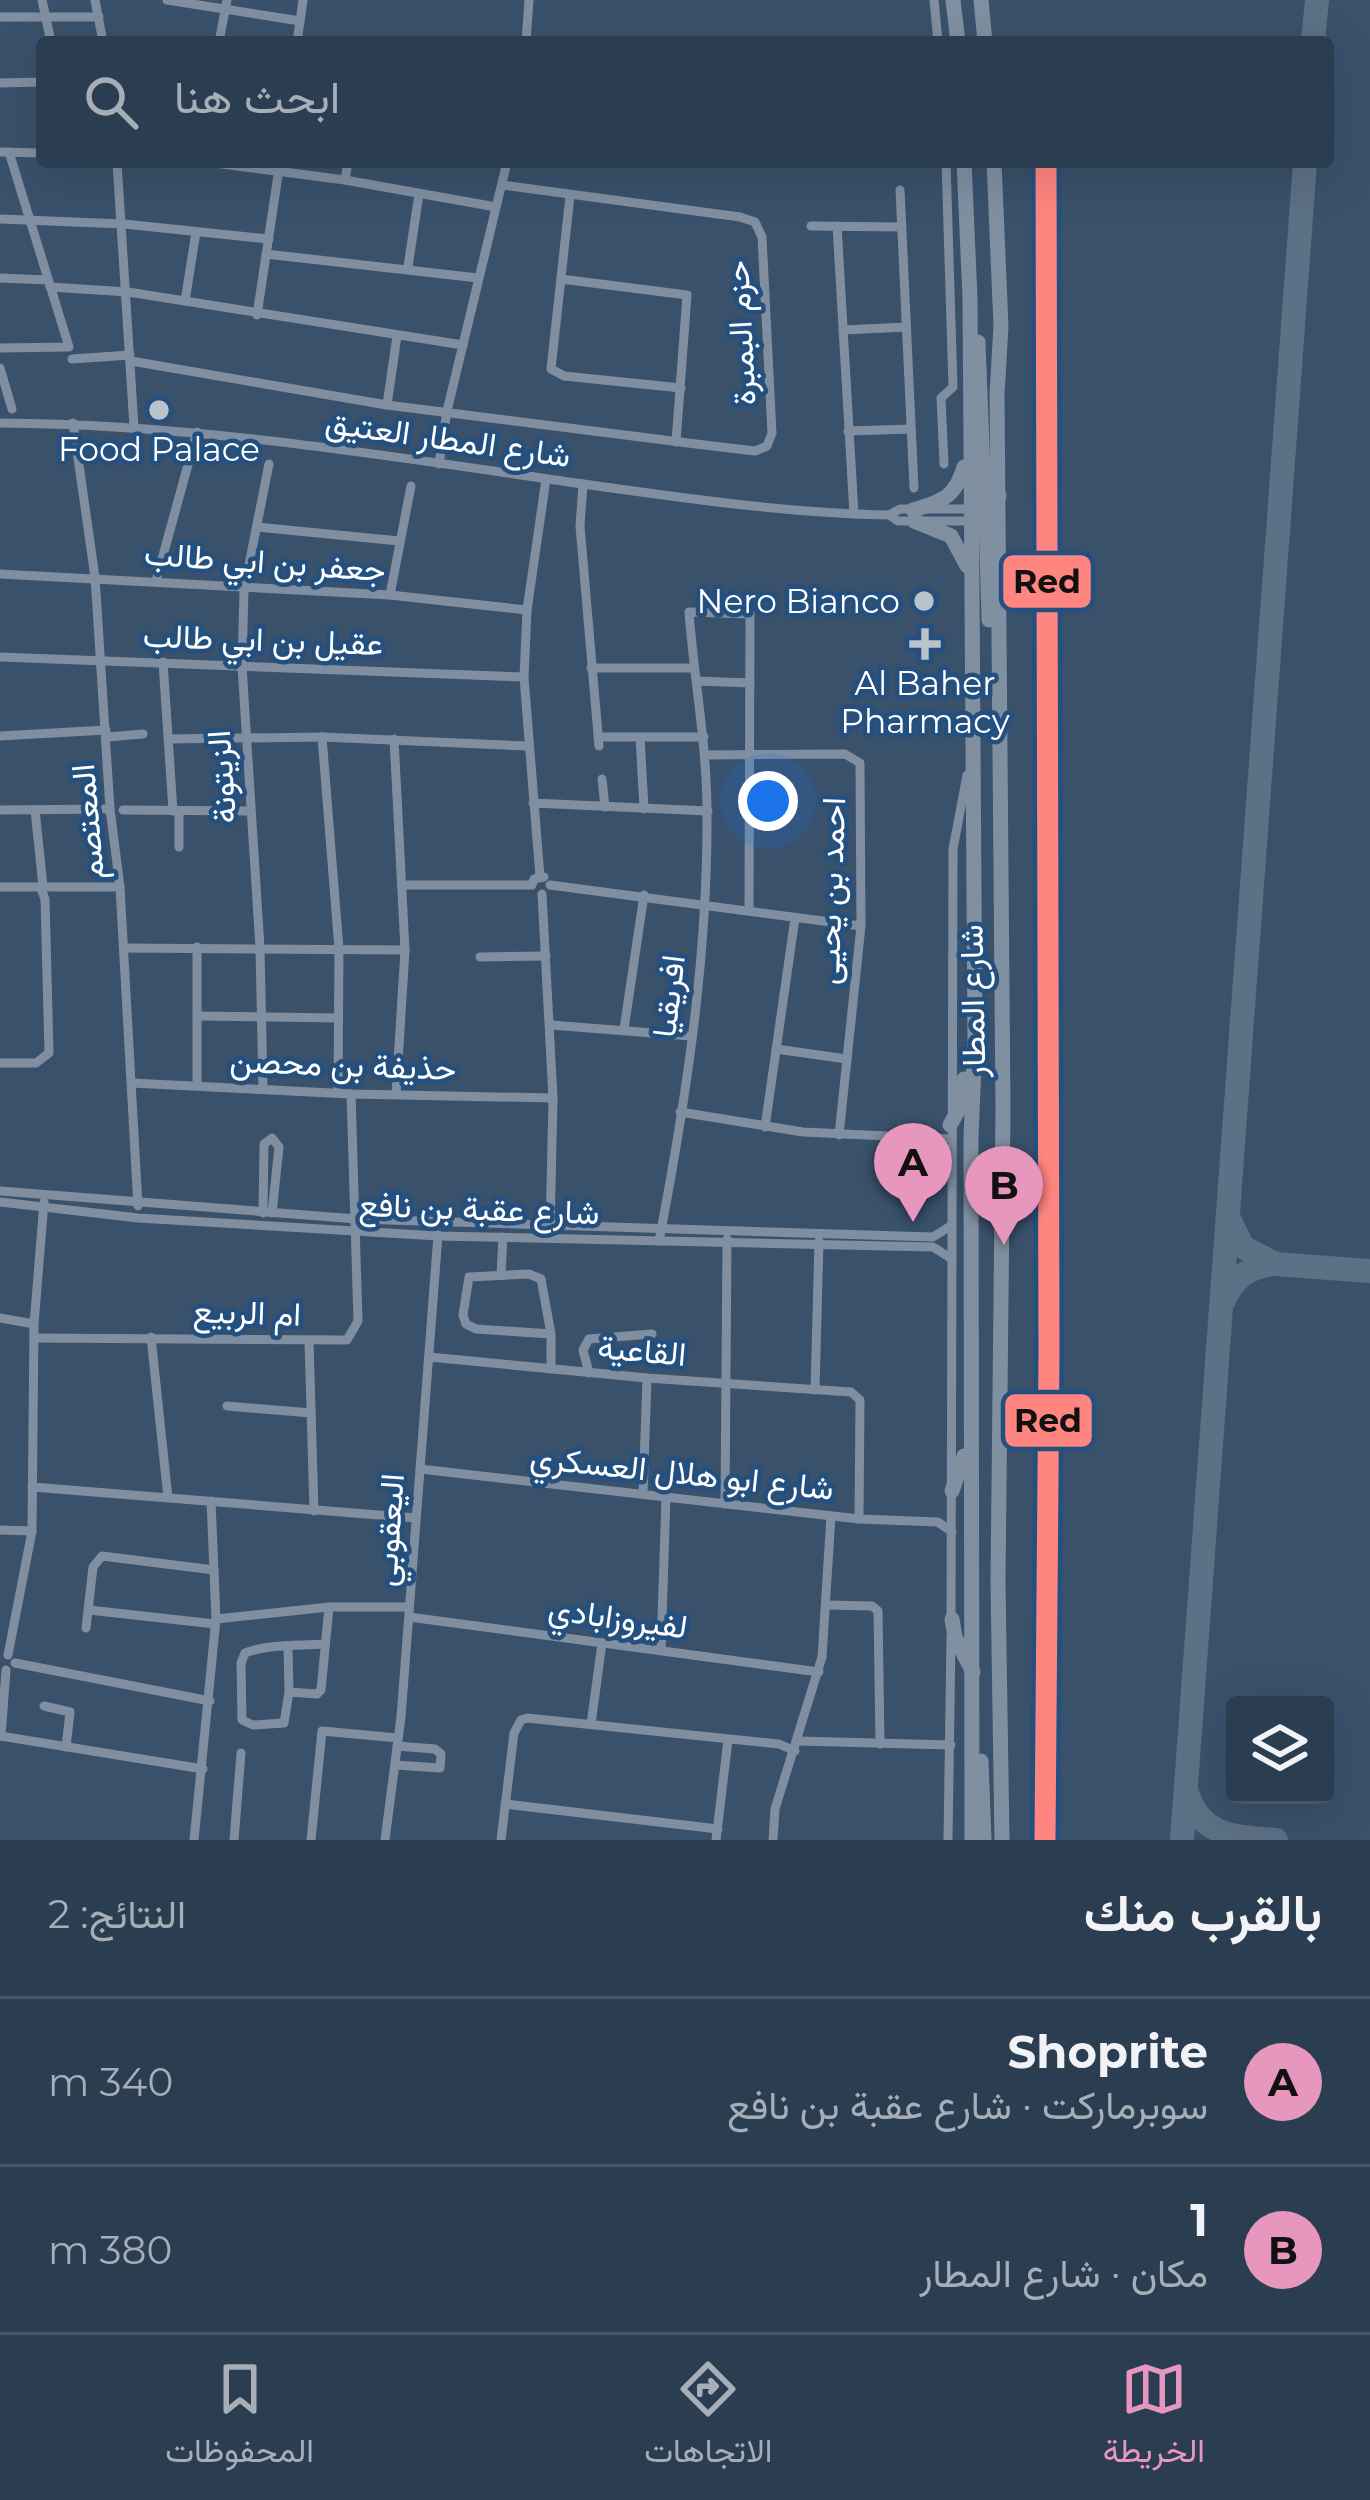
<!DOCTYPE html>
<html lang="ar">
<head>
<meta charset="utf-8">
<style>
	body { margin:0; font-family:Montserrat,Vazirmatn,sans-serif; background:#37485a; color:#f1f3f6; direction:rtl }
	.controls { position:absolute; right:36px; bottom:36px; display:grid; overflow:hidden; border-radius:12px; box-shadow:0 12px 48px #0002 }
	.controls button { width:108px; height:108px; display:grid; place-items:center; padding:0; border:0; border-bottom:3px solid #475667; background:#2b3d50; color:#f1f3f6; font:60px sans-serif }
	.you { position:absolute; left:768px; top:801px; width:42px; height:42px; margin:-30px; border:9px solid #fff; border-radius:50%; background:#1a73e8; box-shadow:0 0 0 18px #1a73e833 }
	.badge { display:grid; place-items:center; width:78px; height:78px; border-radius:50%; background:#e797bd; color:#111; font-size:39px; font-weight:700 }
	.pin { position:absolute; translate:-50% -99px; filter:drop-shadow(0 3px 6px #0008) }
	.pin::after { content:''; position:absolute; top:63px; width:42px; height:36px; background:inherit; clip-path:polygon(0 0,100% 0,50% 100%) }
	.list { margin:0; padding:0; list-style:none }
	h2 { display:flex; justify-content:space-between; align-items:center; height:156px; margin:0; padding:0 48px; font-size:51px }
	h2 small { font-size:39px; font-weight:400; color:#a6aeb7 }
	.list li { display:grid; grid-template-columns:78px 1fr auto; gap:36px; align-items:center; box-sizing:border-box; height:168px; padding:0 48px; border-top:3px solid #475667 }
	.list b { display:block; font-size:45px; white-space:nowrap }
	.list p { margin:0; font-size:39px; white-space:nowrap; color:#a6aeb7 }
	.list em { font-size:39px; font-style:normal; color:#a6aeb7 }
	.icon { flex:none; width:66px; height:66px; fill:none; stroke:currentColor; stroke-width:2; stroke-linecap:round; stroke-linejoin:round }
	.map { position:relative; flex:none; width:1370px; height:1840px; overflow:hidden; direction:ltr }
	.search { position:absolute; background:#2b3d50; box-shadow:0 12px 48px #0002; left:36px; right:36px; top:36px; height:132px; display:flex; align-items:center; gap:30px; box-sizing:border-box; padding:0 42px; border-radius:12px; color:#a6aeb7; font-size:45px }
	.sheet { height:492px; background:#2b3d50 }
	nav { display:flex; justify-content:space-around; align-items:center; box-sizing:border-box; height:168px; border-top:3px solid #475667; background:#2b3d50; font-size:33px; color:#a6aeb7 }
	nav a { display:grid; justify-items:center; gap:6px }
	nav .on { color:#e797bd }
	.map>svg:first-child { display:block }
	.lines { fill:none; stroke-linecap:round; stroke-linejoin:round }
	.taxiway { stroke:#5c7086; stroke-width:24 }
	.minor { stroke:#7f8fa1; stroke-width:9 }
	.highway { stroke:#8090a1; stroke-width:15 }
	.metro-1-casing { stroke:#245080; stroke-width:30 }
	.metro-1 { stroke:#ff8580; stroke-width:21 }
	.poi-dot { fill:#bac2cb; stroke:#245080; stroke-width:4.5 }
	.labels { text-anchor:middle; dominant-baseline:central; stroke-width:9; stroke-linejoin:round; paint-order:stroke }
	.street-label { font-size:33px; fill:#fff; stroke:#245080 }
	.poi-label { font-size:33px; fill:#fff; stroke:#245080 }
	.line-badge { stroke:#245080; stroke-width:4.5 }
	.pale-badge-label { font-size:33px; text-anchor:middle; font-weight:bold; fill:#111 }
</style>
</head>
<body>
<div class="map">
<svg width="1370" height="1840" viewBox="0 0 1370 1840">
	<rect width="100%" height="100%" fill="#39516b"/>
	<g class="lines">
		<g class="taxiway">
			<polyline points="1313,42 1317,0"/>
			<polyline points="1275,1264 1370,1271"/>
			<path d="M1224 1300C1234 1277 1250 1266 1275 1264L1243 1247 1230 1221"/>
			<path d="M1187 1792C1200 1837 1237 1837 1276 1840"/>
			<polyline points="1182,1840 1305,162"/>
		</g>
		<g class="minor">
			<polyline points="42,0 51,42"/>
			<polyline points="95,0 103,42"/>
			<polyline points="167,0 300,21"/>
			<polyline points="934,0 938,42"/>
			<polyline points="0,17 99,17"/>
			<polyline points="219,42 227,0"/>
			<polyline points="297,42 303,0"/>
			<polyline points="526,42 529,0"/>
			<polyline points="0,83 42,82"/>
			<polyline points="0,152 42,153"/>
			<polyline points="117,162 134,427"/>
			<polyline points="207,162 345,180 496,207"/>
			<polyline points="345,180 348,162"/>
			<polyline points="900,190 914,488"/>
			<polyline points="570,196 551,369 564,376 681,388"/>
			<polyline points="0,219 124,224 269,239"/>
			<polyline points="811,226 901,227"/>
			<polyline points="837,226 854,514"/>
			<polyline points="266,254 478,278"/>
			<polyline points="408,267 419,194"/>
			<polyline points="0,278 48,280"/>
			<polyline points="561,279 687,295 676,442"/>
			<polyline points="50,287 128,292 463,345"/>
			<polyline points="185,301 196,232"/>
			<polyline points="257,315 280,162"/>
			<polyline points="843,330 906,327"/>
			<polyline points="0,348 69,347 9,152"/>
			<polyline points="72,359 130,355"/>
			<polyline points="131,361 387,405 696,444 755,451 767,446 772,433 762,237 755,222 740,217 503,185"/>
			<polyline points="0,368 12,409"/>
			<polyline points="387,405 397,336"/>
			<path d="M0 423C189 424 376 454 562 481 670 496 780 513 889 515L898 521H971"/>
			<polyline points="73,423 95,577 110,809 120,887 138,1206"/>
			<polyline points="848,431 911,429"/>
			<polyline points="439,464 447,411 507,162"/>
			<polyline points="944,464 941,398 953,387 946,162"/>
			<polyline points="583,484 580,526 599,746"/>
			<polyline points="889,515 900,509 969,509"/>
			<polyline points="257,527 399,541"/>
			<polyline points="0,574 390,595 527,610"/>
			<polyline points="156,581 197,432"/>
			<polyline points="390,595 411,486"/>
			<polyline points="0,657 524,677"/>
			<polyline points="163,662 173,811"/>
			<polyline points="591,668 693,668"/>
			<polyline points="697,681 750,683"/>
			<polyline points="0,736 106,730"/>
			<polyline points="107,737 143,734"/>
			<polyline points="322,737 339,949 338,1091"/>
			<polyline points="598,737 704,737"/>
			<polyline points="640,737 644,809"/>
			<polyline points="168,739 322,737 527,746"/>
			<polyline points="394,739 405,950 396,1094"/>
			<polyline points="705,755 845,754 860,763 861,926 839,1135"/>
			<polyline points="602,779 605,807"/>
			<polyline points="533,803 708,811"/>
			<polyline points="0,810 110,809"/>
			<polyline points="35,810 43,886"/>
			<polyline points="123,810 249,811"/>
			<polyline points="179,847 179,811"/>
			<polyline points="540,877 524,677 527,610 546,479"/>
			<polyline points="404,885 532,885 534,879 544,877"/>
			<polyline points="550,885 861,926"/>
			<polyline points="0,887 120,887"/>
			<polyline points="542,894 553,1098 550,1231"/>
			<polyline points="124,948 405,950"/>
			<polyline points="480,957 546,956"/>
			<polyline points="197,1016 338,1018"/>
			<polyline points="551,1025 690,1036"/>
			<polyline points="624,1029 644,895"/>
			<polyline points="776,1049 847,1059"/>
			<polyline points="0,1063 36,1063 49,1053 45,899 40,886"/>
			<polyline points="132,1083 351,1094 553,1098"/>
			<polyline points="197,1084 197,947"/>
			<polyline points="263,1088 260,948 242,666 244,590 269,464"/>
			<polyline points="680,1112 803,1132 950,1139"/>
			<polyline points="765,1127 795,918"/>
			<polyline points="0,1191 357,1219 933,1237 949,1227"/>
			<polyline points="0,1202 138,1218 438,1236 933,1247 952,1259"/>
			<polyline points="263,1213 264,1144 272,1138 279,1147 272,1213"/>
			<path d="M659 1241C686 1101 708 955 707 813 707 745 694 679 689 612L750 614 749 911"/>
			<polyline points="501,1274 503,1237"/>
			<polyline points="0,1318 34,1324"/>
			<polyline points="151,1337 168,1498"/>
			<polyline points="34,1338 347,1340 358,1321 351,1094"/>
			<polyline points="309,1341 314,1511"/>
			<polyline points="429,1357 647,1378 851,1392 860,1400 859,1519"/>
			<polyline points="551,1369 551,1334 541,1279 529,1274 469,1277 463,1315 466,1324 476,1329 551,1334"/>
			<polyline points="589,1373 583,1350 589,1339 652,1334"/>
			<polyline points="815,1390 819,1241"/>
			<polyline points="227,1406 311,1413"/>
			<polyline points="420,1469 859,1519 938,1522 952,1532"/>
			<polyline points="32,1487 416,1518"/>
			<polyline points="643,1494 647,1378"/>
			<polyline points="725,1504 727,1239"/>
			<polyline points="0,1530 32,1531"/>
			<polyline points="826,1605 872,1606 878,1611 880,1744"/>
			<polyline points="89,1610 215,1624"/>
			<polyline points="409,1617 819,1672"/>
			<polyline points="216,1619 329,1607 409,1607"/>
			<polyline points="951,1620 953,849 967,775"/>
			<polyline points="86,1628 93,1567 102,1556 214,1570"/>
			<path d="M288 1647 289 1692 284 1723 253 1725 242 1720 241 1663 245 1653C268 1644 299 1646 324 1644"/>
			<polyline points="661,1650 666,1497"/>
			<polyline points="8,1655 32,1531 34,1324 44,1202"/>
			<polyline points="15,1663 210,1701"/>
			<polyline points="289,1692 317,1694 321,1690 329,1607"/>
			<polyline points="44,1706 70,1712 66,1747"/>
			<polyline points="591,1724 602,1643"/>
			<polyline points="0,1736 203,1769"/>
			<polyline points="1,1736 6,1670"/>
			<polyline points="798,1741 951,1745"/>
			<polyline points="395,1765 440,1768 441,1754 435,1749 397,1746"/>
			<polyline points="505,1804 718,1829"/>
			<polyline points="194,1840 216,1619 211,1501"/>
			<polyline points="234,1840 241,1753"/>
			<polyline points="311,1840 322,1731 398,1738"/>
			<polyline points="385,1840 401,1717 438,1235"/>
			<polyline points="501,1840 514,1733 521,1720 527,1718 779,1744 795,1751"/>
			<polyline points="716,1840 728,1740"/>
			<polyline points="773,1840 775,1809 822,1657 831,1516"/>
			<polyline points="948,1840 951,1637"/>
		</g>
		<g class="highway">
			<polyline points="953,0 958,42"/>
			<polyline points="981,0 985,42"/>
			<polyline points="964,162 970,298 975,1040 971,1138 972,1840"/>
			<polyline points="994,162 1001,326 997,394 1003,1110 998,1582 1002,1840"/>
			<polyline points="978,342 984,498 992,504 999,496"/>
			<polyline points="969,509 981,511 986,519 989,620"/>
			<path d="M913 510C942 501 955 498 964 467"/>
			<polyline points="914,521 951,536 967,566"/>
			<polyline points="950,1125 960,1107 964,1079"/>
			<polyline points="952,1491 964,1456"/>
			<polyline points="952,1619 955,1637 973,1672"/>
			<polyline points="981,1761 984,1840"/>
		</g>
		<g class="metro-1-casing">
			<polyline id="metro-1" points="1045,1840 1049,1353 1046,162"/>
		</g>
		<use href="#metro-1" class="metro-1"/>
	</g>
	<g class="poi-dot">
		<circle cx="159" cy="410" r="12"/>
		<circle cx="924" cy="601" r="12"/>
		<path d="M919 626h12v12h12v12h-12v12h-12v-12h-12v-12h12z"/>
	</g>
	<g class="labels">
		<g class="street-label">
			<text transform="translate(740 333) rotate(-93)">حزم البمبرة</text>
			<text transform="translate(448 438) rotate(8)">شارع المطار العتيق</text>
			<text transform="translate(265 561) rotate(4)">جعفر بن ابي طالب</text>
			<text transform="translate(263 639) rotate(2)">عقيل بن ابي طالب</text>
			<text transform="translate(221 777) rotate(-94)">الزيتونة</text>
			<text transform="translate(87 822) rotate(-95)">المعتصم</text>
			<text transform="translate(830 891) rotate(-88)">احمد بن يحيى</text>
			<text transform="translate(668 996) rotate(-83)">افريقيا</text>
			<text transform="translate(972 1001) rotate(-91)">شارع المطار</text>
			<text transform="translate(343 1064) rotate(2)">حذيفة بن محصن</text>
			<text transform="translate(479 1208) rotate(2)">شارع عقبة بن نافع</text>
			<text transform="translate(247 1312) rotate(2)">ام الربيع</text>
			<text transform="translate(642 1350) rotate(5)">القاعية</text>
			<text transform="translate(682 1472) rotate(6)">شارع ابو هلال العسكري</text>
			<text transform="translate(388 1530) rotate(-86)">اليعقوبي</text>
			<text transform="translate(618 1617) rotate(8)">لفيروزابادي</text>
		</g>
		<g class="poi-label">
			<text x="159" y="449">Food Palace</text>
			<text x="900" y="601" text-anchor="end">Nero Bianco</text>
			<text x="925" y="683">Al Baher<tspan x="925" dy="38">Pharmacy</tspan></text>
		</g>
	</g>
	<g class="line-badge">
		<rect x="1001" y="553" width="92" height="57" rx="12" fill="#ff8580"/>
		<rect x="1003" y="1392" width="91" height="57" rx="12" fill="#ff8580"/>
	</g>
	<g class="pale-badge-label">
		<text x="1047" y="593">Red</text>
		<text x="1048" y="1432">Red</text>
	</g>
</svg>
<div class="controls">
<button><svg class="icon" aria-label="layers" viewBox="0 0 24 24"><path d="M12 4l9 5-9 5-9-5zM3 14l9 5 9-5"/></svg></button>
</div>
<div class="you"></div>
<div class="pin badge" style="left:913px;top:1222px">A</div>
<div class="pin badge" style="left:1004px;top:1245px">B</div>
<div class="search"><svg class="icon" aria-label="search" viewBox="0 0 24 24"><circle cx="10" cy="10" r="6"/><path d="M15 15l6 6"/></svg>ابحث هنا</div>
</div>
<section class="sheet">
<h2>بالقرب منك<small>النتائج: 2</small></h2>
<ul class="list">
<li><span class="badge">A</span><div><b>Shoprite</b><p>سوبرماركت · شارع عقبة بن نافع</p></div><em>340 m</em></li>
<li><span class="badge">B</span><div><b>1</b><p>مكان · شارع المطار</p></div><em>380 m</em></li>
</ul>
</section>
<nav>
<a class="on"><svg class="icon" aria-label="map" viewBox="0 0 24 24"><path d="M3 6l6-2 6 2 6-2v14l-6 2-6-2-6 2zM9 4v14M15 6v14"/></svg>الخريطة</a>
<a><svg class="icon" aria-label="directions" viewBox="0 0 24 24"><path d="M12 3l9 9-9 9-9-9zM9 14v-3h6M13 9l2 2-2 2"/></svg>الاتجاهات</a>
<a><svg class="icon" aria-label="saved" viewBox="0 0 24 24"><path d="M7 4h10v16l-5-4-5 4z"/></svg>المحفوظات</a>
</nav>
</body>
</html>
